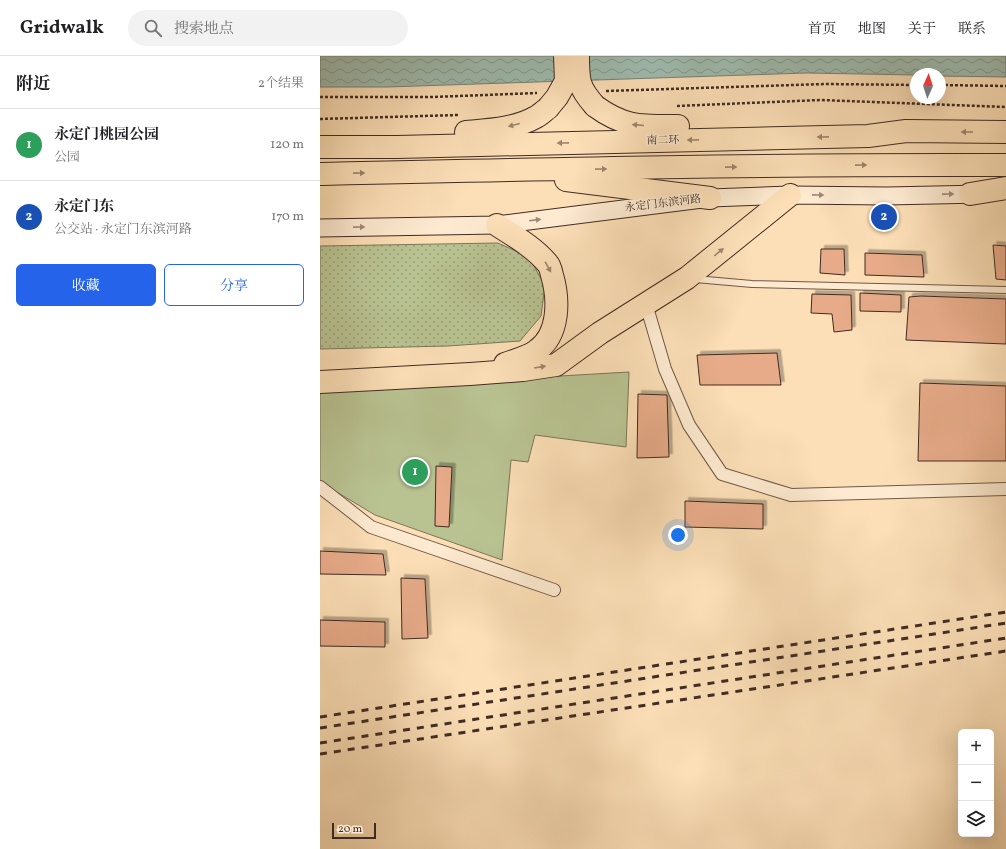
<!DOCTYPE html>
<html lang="zh">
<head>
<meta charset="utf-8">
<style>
	body { margin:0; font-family:Vollkorn,"Noto Serif SC",serif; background:#f2f2f2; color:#202124 }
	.controls { position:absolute; right:12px; bottom:12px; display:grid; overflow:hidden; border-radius:6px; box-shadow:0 4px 16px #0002 }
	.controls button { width:36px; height:36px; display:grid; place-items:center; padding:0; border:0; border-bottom:1px solid #e0e0e0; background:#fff; color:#202124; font:20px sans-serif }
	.compass { position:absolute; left:590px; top:12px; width:36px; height:36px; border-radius:50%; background:#fff; box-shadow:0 4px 16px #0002; rotate:3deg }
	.scale { position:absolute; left:12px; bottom:10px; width:44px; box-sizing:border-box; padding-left:4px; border:2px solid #402b23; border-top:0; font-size:11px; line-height:14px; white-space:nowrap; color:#402b23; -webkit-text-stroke:3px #fdead0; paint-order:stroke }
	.you { position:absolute; left:358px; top:479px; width:14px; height:14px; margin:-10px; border:3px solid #fff; border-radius:50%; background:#1a73e8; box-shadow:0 0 0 6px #1a73e833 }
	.badge { display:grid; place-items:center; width:26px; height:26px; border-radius:50%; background:#2563eb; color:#fff; font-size:13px; font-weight:700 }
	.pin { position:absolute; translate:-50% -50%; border:2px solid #fff; box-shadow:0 1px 4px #0006 }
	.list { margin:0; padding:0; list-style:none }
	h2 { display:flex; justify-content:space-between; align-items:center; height:52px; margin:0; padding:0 16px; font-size:17px }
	h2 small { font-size:13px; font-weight:400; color:#757577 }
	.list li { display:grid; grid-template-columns:26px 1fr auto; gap:12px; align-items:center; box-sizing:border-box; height:72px; padding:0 16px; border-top:1px solid #e0e0e0 }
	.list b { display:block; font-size:15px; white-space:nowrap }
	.list p { margin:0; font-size:13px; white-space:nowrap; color:#757577 }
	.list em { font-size:13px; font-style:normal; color:#757577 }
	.actions { display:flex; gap:8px; padding:12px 16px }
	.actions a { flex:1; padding:9px 0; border:1px solid #2563eb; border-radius:6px; text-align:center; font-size:14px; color:#2563eb }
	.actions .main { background:#2563eb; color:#fff }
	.icon { flex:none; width:22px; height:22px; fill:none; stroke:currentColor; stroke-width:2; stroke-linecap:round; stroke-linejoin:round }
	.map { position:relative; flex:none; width:686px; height:793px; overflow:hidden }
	header { display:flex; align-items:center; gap:24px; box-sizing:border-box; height:56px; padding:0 20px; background:#fff; border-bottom:1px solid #e0e0e0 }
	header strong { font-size:19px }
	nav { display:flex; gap:22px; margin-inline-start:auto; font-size:14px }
	.search { width:280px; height:36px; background:#f2f2f2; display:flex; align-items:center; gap:10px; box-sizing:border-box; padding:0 14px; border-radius:22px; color:#757577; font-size:15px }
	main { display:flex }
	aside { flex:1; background:#fff }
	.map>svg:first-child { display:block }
	.grass { fill:url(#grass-dots); stroke:#7c775a }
	.park { fill:#b9c392; stroke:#7c775a }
	.water { fill:url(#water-waves); stroke:#798278 }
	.building { fill:#e7ab89; stroke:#402b23; filter:url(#shadow) }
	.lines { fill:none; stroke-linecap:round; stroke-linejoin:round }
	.lane-casing { stroke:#6f5848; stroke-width:8 }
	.street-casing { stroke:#6f5848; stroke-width:14 }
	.secondary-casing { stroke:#402b23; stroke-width:19 }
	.highway-casing { stroke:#402b23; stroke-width:24 }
	.path { stroke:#402b23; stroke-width:2.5; stroke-dasharray:3 2; stroke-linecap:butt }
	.lane { stroke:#fdead0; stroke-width:6 }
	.street { stroke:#fdead0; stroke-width:12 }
	.secondary { stroke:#fdead0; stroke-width:17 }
	.highway { stroke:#fcdfb7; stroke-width:22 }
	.rail { stroke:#402b23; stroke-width:3; stroke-dasharray:7 7; stroke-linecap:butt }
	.highway-bridge-casing { stroke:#402b23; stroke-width:24; stroke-linecap:butt }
	.highway-bridge { stroke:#fcdfb7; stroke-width:22 }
	.oneway { fill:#9e856d }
	.oneway2 { fill:#9e8a7a }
	.labels { text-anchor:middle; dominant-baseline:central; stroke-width:3; stroke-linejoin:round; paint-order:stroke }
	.street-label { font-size:11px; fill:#402b23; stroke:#fdead0 }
</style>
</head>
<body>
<header>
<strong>Gridwalk</strong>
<div class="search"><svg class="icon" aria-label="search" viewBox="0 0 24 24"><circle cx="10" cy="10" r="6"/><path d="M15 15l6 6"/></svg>搜索地点</div>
<nav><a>首页</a><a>地图</a><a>关于</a><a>联系</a></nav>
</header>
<main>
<aside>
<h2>附近<small>2个结果</small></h2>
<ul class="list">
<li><span class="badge" style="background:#2e9e5b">1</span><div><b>永定门桃园公园</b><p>公园</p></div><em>120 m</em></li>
<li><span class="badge" style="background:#1a4fb4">2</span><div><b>永定门东</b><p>公交站 · 永定门东滨河路</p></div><em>170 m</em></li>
</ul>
<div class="actions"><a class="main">收藏</a><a>分享</a></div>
</aside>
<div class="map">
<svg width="686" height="793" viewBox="0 0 686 793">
	<defs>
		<pattern id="grass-dots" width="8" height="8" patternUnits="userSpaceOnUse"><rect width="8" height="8" fill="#b9c392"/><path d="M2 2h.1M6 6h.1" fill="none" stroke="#989f77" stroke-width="1.8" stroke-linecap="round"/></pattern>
		<pattern id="water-waves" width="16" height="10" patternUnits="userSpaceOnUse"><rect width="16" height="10" fill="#9fbcb0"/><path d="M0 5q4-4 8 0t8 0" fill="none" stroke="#83998f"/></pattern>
		<filter id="shadow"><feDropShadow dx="3.5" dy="-3.5" stdDeviation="0" flood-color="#0004"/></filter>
	</defs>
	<rect width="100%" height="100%" fill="#fcdfb7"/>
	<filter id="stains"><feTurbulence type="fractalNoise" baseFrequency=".005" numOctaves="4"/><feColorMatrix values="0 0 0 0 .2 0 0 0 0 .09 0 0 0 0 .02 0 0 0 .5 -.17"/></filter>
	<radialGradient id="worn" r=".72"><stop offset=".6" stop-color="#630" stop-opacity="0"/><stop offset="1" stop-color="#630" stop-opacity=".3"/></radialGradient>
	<polygon class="grass" points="178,187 209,201 225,230 221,260 200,285 128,290 0,293 0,190"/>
	<polygon class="park" points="309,316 306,391 215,379 208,406 191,404 182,504 55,459 0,426 0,334"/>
	<polygon class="water" points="0,0 686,0 686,21 620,20 620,18 596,18 596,19 486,17 67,31 0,31"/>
	<g class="building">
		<polygon points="673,189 686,190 686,224 676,223"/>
		<polygon points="501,193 524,193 525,219 500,217"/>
		<polygon points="545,197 602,199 604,221 545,219"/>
		<polygon points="540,237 581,239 581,256 540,255"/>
		<polygon points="492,238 531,239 532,274 514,276 512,258 491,257"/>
		<polygon points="601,240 686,243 686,288 586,284 589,241"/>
		<polygon points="457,297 461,329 380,329 377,299"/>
		<polygon points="600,327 686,330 686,405 598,405"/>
		<polygon points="318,338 347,339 349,401 317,402"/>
		<polygon points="116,410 132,411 129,471 115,470"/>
		<polygon points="365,445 443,448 443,473 365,471"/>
		<polygon points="0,495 63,498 66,519 0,518"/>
		<polygon points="81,522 105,523 108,582 82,583"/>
		<polygon points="0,564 65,566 65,591 0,590"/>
	</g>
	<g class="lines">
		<g class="lane-casing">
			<polyline id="lane" points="375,223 432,228 686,234"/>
		</g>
		<g class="street-casing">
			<g id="street">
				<polyline points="326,248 345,313 369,369 402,418 471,439 686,433"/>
				<polyline points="0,431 51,471 234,534"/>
			</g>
		</g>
		<g class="secondary-casing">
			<polyline id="secondary" points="0,172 177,169 390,142 470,139 567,140 662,138"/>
		</g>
		<g class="highway-casing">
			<g id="highway">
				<path d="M275 50C305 72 322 70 358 70"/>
				<path d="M146 76C169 74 195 73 216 61 220 59 224 55 228 52"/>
				<polyline points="0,91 77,91 548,80 586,75 686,76"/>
				<path d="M0 118C229 113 457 108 686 109"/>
				<polyline points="246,124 390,142"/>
				<polyline points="650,138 686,132"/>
				<path d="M177 169C194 180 214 191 228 208 230 210 231 215 232 219 239 243 240 279 216 295 208 301 195 304 185 308"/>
				<polyline points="0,326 150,318 203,314 236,309 280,277 367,222 470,139"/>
			</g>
		</g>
		<g class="path">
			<polyline points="620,29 686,30"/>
			<polyline points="286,35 505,28 596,29"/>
			<polyline points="0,41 113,41 217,37"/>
			<polyline points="357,50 500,44 686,51"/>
			<polyline points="0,63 138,59"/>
		</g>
		<use href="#lane" class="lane"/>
		<use href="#street" class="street"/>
		<use href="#secondary" class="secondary"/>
		<use href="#highway" class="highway"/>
		<g class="rail">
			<polyline points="0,661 686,556"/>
			<polyline points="0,672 686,567"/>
			<polyline points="0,687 686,582"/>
			<polyline points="0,698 686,595"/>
		</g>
		<g class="highway-bridge-casing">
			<g id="highway-bridge">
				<path d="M258 0C258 24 258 31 275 50"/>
				<polyline points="228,52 237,41 246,25 245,0"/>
			</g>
		</g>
		<use href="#highway-bridge" class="highway-bridge"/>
	</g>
	<defs><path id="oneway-solid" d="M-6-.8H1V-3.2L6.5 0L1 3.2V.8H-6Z"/></defs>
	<g class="oneway">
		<use href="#oneway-solid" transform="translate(194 69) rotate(166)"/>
		<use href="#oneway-solid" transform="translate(318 69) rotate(-175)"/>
		<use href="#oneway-solid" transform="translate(647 76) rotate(-180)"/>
		<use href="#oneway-solid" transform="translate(503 81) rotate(179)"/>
		<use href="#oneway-solid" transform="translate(373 84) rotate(179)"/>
		<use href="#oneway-solid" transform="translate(243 87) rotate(179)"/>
		<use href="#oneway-solid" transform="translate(541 109) rotate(-1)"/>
		<use href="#oneway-solid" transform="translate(411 111) rotate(-1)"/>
		<use href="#oneway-solid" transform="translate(281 113) rotate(-1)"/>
		<use href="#oneway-solid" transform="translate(39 117) rotate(-1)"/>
		<use href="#oneway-solid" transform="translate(399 196) rotate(-39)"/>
		<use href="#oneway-solid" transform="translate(228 211) rotate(61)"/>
		<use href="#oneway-solid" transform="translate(220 311) rotate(-9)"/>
	</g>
	<g class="oneway2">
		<use href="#oneway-solid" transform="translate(628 138) rotate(-1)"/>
		<use href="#oneway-solid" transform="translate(498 139) rotate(1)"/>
		<use href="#oneway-solid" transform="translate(215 164) rotate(-7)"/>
		<use href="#oneway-solid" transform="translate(39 171) rotate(-1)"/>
	</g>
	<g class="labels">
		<g class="street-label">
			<text transform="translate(343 85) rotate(-1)">南二环</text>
			<text transform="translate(343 148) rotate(-7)">永定门东滨河路</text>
		</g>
	</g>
	<rect width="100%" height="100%" filter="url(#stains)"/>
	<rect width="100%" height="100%" fill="url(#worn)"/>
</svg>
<div class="controls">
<button>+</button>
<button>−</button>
<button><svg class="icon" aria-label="layers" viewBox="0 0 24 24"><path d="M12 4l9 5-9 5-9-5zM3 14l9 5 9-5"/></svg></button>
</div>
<svg class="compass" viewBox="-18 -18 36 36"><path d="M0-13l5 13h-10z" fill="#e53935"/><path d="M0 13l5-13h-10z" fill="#757577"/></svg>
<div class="scale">20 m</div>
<div class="you"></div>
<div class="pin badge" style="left:95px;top:416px;background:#2e9e5b">1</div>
<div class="pin badge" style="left:564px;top:161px;background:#1a4fb4">2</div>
</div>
</main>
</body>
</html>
